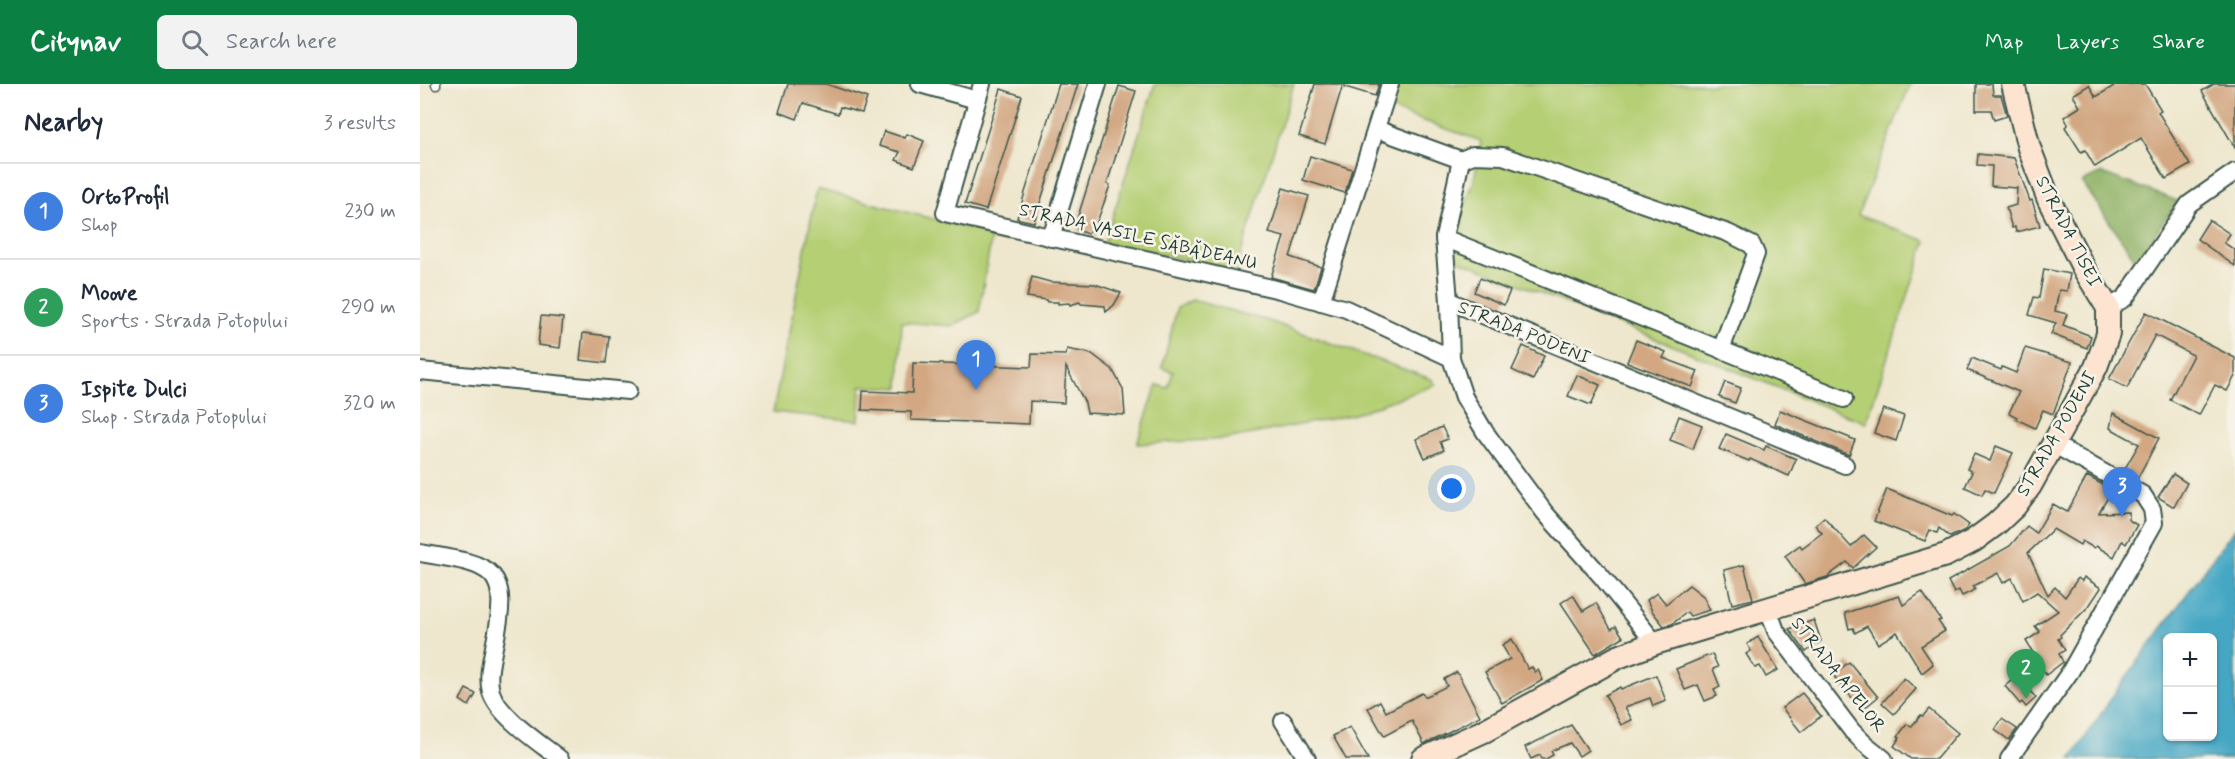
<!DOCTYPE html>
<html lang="en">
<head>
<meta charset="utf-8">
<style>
	body { margin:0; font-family:Mynerve,sans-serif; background:#f2f2f3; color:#1f2937 }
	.controls { position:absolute; right:18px; bottom:18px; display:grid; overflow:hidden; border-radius:9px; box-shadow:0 2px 4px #0004 }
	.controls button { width:54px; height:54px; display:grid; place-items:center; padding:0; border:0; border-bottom:2px solid #e0e1e3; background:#fff; color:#1f2937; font:30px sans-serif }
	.you { position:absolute; left:1032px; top:405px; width:21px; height:21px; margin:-15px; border:4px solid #fff; border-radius:50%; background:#1a73e8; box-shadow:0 0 0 9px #1a73e833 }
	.badge { display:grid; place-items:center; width:39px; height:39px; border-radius:50%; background:#0b8043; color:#fff; font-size:20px; font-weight:700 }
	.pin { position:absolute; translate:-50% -50px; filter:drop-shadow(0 2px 3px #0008) }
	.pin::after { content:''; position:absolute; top:32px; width:21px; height:18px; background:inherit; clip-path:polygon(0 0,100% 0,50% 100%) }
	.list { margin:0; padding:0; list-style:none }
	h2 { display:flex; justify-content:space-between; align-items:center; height:78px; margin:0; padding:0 24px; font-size:26px }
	h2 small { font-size:20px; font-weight:400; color:#747a83 }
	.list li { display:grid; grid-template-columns:39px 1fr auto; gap:18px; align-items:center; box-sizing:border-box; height:96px; padding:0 24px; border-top:2px solid #e0e1e3 }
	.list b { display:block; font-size:22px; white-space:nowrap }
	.list p { margin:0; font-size:20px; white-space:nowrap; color:#747a83 }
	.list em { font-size:20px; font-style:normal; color:#747a83 }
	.icon { flex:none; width:33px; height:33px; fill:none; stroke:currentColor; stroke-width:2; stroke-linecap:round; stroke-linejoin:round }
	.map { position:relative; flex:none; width:1815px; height:675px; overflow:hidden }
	header { display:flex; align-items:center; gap:36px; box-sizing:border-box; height:84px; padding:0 30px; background:#0b8043; color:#fff }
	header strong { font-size:28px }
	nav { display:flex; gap:33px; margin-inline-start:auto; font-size:21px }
	.search { width:420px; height:54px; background:#f2f2f3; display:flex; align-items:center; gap:15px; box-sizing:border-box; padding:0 21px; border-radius:9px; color:#747a83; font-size:22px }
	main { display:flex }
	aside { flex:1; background:#fff }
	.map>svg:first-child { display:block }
	.green { fill:#b5cf75; stroke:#6a8654; stroke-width:1.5 }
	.forest { fill:#90b266; stroke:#58784d; stroke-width:1.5 }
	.water { fill:#44a7c4; stroke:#32727c; stroke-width:1.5; fill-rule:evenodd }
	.building { fill:#d2a782 }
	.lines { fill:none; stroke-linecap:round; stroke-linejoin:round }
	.service-casing { stroke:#3e564b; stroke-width:11 }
	.minor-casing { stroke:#3e564b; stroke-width:20 }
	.secondary-casing { stroke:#3e564b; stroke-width:26 }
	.service { stroke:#fff; stroke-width:8 }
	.minor { stroke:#fff; stroke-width:16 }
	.secondary { stroke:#fde4d1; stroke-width:22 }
	.labels { text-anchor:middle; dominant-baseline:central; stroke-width:5; stroke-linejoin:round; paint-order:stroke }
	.street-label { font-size:18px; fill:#1f3d34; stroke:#f7f3e8 }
</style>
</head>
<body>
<header>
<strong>Citynav</strong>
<div class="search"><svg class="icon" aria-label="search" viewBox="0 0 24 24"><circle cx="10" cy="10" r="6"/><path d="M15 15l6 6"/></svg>Search here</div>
<nav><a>Map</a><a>Layers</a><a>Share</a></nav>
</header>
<main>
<aside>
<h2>Nearby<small>3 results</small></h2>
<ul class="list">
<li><span class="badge" style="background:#3f7fe0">1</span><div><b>OrtoProfil</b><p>Shop</p></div><em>230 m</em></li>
<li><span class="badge" style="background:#2e9e5b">2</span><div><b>Moove</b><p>Sports · Strada Potopului</p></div><em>290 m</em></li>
<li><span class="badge" style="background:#3f7fe0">3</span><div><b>Ispite Dulci</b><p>Shop · Strada Potopului</p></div><em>320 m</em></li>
</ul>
</aside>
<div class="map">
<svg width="1815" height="675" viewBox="0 0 1815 675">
	<rect width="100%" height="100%" fill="#f7f3e8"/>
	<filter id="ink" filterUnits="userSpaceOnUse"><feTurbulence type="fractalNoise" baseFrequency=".0167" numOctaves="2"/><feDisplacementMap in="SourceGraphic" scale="12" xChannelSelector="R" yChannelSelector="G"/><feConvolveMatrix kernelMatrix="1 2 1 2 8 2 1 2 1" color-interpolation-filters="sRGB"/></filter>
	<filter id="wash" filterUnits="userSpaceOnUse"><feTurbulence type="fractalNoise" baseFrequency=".008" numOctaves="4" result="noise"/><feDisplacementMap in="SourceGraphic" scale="24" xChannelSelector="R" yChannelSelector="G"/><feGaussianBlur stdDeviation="1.35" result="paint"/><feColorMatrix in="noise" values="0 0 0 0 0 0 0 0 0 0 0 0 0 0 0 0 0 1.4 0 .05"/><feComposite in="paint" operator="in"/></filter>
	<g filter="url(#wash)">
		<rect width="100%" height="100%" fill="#eee7cd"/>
		<g class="green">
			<polygon points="735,0 874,0 816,186 684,159"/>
			<polygon points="974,0 1490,0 1438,131 1506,157 1446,339 1026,171 1054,97 1061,57 967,24"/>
			<polygon points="397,105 572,150 559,228 532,242 482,238 479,304 441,302 439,337 353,328"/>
			<polygon points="772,216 849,237 1011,295 1016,301 931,331 806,355 717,360 737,301 748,304 753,288 742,284 757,224"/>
		</g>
		<polygon class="forest" points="1682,89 1758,117 1716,177 1662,98"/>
		<path class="water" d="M1815 444V675H1651L1696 607ZM1748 554H1792V652H1748Z"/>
		<g id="blocks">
			<g class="building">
				<polygon points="368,0 406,0 447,14 442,29 420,23 418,30 383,19 377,35 359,28"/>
				<polygon points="639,0 658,0 614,138 600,135 597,134"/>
				<polygon points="895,0 923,0 905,60 879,52"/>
				<polygon points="925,0 959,0 955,12 925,3"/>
				<polygon points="1556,0 1572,0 1573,11 1581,11 1587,32 1574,36 1571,26 1556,26"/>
				<polygon points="1697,0 1725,0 1741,26 1738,28 1770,81 1746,95 1721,54 1675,83 1665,66 1661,68 1645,43 1648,40 1644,33 1660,23 1653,11 1669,1 1676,13"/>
				<polygon points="1794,0 1815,0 1815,64 1782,7"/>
				<polygon points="699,2 716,7 687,100 690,101 685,116 673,149 669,147 668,150 657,146 658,143 655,142"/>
				<polygon points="581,5 602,12 566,126 545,120"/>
				<polygon points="464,47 485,54 487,50 504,57 494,83 476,76 480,68 459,62"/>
				<polygon points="1558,70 1594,74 1610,117 1612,116 1620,142 1596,148 1595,143 1592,144 1586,124 1596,121 1597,104 1571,102 1572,82 1557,81"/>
				<polygon points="890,72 932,85 925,109 883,96"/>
				<polygon points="863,104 889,112 870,173 901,183 894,205 851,193 864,153 849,149"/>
				<polygon points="1789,136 1810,150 1804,159 1815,166 1815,182 1777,155"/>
				<polygon points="1624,185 1650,190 1647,207 1639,206 1635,227 1647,230 1643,241 1671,252 1667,264 1631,250 1636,239 1609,231 1614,213 1619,214"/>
				<polygon points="612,193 630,198 675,200 701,209 694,221 686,228 685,222 661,220 660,218 650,221 649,219 638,220 638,218 627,218 626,216 607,213"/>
				<polygon points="1060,194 1090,207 1084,221 1054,208"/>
				<polygon points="1726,228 1815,274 1815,292 1807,307 1795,301 1779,331 1750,316 1773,271 1735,251 1707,304 1689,295"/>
				<polygon points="121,232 143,234 140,264 118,261"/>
				<polygon points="163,249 189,252 186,279 160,276"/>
				<polygon points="1216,256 1246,268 1243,274 1278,287 1272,303 1207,278"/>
				<polygon points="1103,262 1124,272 1113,296 1092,286"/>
				<polygon points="1605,264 1652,278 1633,330 1623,326 1615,344 1596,335 1597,333 1589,329 1599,308 1547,286 1552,274 1581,286 1582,283 1596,289"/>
				<polygon points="647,265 672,270 692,285 703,305 705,331 667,329 665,319 646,283 644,319 610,317 609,340 491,336 491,328 442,326 443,307 492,309 493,279 611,283 612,270 646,271"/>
				<polygon points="1157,291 1180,301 1171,321 1148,312"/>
				<polygon points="1305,298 1321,304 1315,319 1299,313"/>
				<polygon points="1463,325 1484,332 1476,357 1454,349"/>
				<polygon points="1360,326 1435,356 1429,371 1355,340"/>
				<polygon points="1693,329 1739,354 1717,395 1703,388 1719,360 1690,344"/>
				<polygon points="1259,332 1282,341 1273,365 1250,356"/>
				<polygon points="1022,343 1028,355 1020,358 1024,366 1005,374 996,355"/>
				<polygon points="1306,350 1344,366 1346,362 1376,375 1369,392 1330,375 1329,377 1299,365"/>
				<polygon points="1576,362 1593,369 1574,409 1565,405 1562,411 1545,403 1552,388 1547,385 1554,370 1570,377"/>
				<polygon points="1753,390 1767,399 1754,423 1738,413"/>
				<polygon points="1667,392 1692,406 1679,429 1709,428 1709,436 1717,441 1706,460 1702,457 1694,473 1676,462 1674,464 1662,457 1660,461 1633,445 1608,469 1628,511 1635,503 1645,513 1658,494 1662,497 1664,493 1681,504 1669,522 1640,551 1641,553 1638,555 1645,566 1639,570 1643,578 1626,591 1606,557 1620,548 1615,542 1638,527 1617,508 1603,517 1592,494 1583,499 1578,489 1553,502 1555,506 1542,512 1539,506 1534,509 1528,497 1590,462 1607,442 1616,449 1633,420 1647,428"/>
				<polygon points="1467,405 1532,432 1534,430 1549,441 1545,446 1530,453 1519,444 1517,449 1510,446 1505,457 1454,437"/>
				<polygon points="1404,433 1431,463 1444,451 1456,463 1433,484 1427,478 1407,493 1385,500 1365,472 1380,461 1382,464 1402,449 1395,441"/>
				<polygon points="1324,481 1333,515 1312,520 1304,486"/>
				<polygon points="1269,501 1283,512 1290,526 1270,532 1267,528 1252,540 1244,542 1232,527 1227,516 1237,509 1246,520"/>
				<polygon points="1502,508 1521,536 1518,537 1525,547 1501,562 1513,580 1502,589 1477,548 1458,560 1447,542 1435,549 1433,544 1429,545 1425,529 1479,512 1483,521"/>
				<polygon points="1153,511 1163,527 1176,519 1191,545 1196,542 1203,553 1175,570 1141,519"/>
				<polygon points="1394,536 1401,557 1386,568 1369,545"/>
				<polygon points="1338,553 1358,586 1346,593 1340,582 1335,584 1326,570 1331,567 1327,560"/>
				<polygon points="1092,555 1108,585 1112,583 1115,588 1118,586 1123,596 1082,619 1065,588 1090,575 1082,561"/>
				<polygon points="1292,570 1298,583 1293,585 1300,603 1294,606 1297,612 1285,617 1278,601 1265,606 1256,585"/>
				<polygon points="1429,578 1458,613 1442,626 1413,591"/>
				<polygon points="1037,588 1060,632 1004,660 992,637 964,652 948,624 960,617 966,628 1002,609 1005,613 1027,602 1024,595"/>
				<polygon points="1236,591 1246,617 1233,622 1230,614 1205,623 1212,636 1201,641 1185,611 1200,603 1201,605"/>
				<polygon points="1597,592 1616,614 1606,623 1602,618 1600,620 1585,602"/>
				<polygon points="1484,594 1496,605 1474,630 1462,619"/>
				<polygon points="46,605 56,610 49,622 40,616"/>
				<polygon points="1382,609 1401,632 1381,648 1362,624"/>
				<polygon points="1509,625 1538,649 1516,675 1491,675 1474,662 1480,653 1478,652 1487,640 1491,643 1501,631 1503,632"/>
				<polygon points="1582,635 1597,645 1589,656 1575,646"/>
				<polygon points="1151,641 1168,666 1159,672 1150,659 1131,667 1133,671 1126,675 1122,675 1120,671 1111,675 1105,663"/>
				<polygon points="930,643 935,652 948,675 926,675 913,652"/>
			</g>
		</g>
	</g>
	<g filter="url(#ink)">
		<use href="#blocks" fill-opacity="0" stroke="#3e564b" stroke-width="1.5"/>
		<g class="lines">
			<g class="service-casing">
				<polyline id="service" points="16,1 16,0"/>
			</g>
			<g class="minor-casing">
				<g id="minor">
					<polyline points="500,0 557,16"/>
					<polyline points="562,0 525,129 860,206 926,225 1031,274"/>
					<polyline points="956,45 1041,76"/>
					<polyline points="631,154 678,0"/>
					<polyline points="1024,154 1424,315"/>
					<polyline points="1029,217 1024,154 1041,76 1053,71 1083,72 1308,149 1332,161 1336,170 1301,266"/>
					<polyline points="901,218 970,0"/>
					<polyline points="1688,224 1705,214 1769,120 1815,88"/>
					<polyline points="0,287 208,307"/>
					<path d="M0 469C73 481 92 482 74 563 71 579 67 592 71 608 79 633 120 659 140 675"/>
					<polyline points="1348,525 1356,547 1432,647 1444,659 1464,675"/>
					<polyline points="1235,559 1182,493 1125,429 1065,348 1044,313 1031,274 1029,217 1425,381"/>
					<polyline points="863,637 887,675"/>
					<polyline points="1589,675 1650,588 1734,439 1732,425 1723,411 1635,361"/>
				</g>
			</g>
			<g class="secondary-casing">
				<polyline id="secondary" points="1003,675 1064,647 1198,573 1235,559 1526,471 1553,457 1576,440 1595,422 1610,402 1676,283 1688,250 1688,224 1664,185 1629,116 1609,64 1593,0"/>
			</g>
			<use href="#service" class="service"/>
			<use href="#minor" class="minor"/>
			<use href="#secondary" class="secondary"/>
		</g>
	</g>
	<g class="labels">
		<g class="street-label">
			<text transform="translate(1648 148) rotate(63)">STRADA TISEI</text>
			<text transform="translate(718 153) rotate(13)">STRADA VASILE SĂBĂDEANU</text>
			<text transform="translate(1104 249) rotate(22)">STRADA PODENI</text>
			<text transform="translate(1637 350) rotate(-60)">STRADA PODENI</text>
			<text transform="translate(1418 591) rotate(52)">STRADA APELOR</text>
		</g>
	</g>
</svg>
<div class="controls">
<button>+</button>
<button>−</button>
</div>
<div class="you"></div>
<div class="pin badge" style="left:556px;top:306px;background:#3f7fe0">1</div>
<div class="pin badge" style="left:1606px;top:615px;background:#2e9e5b">2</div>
<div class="pin badge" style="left:1702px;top:433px;background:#3f7fe0">3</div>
</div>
</main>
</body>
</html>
